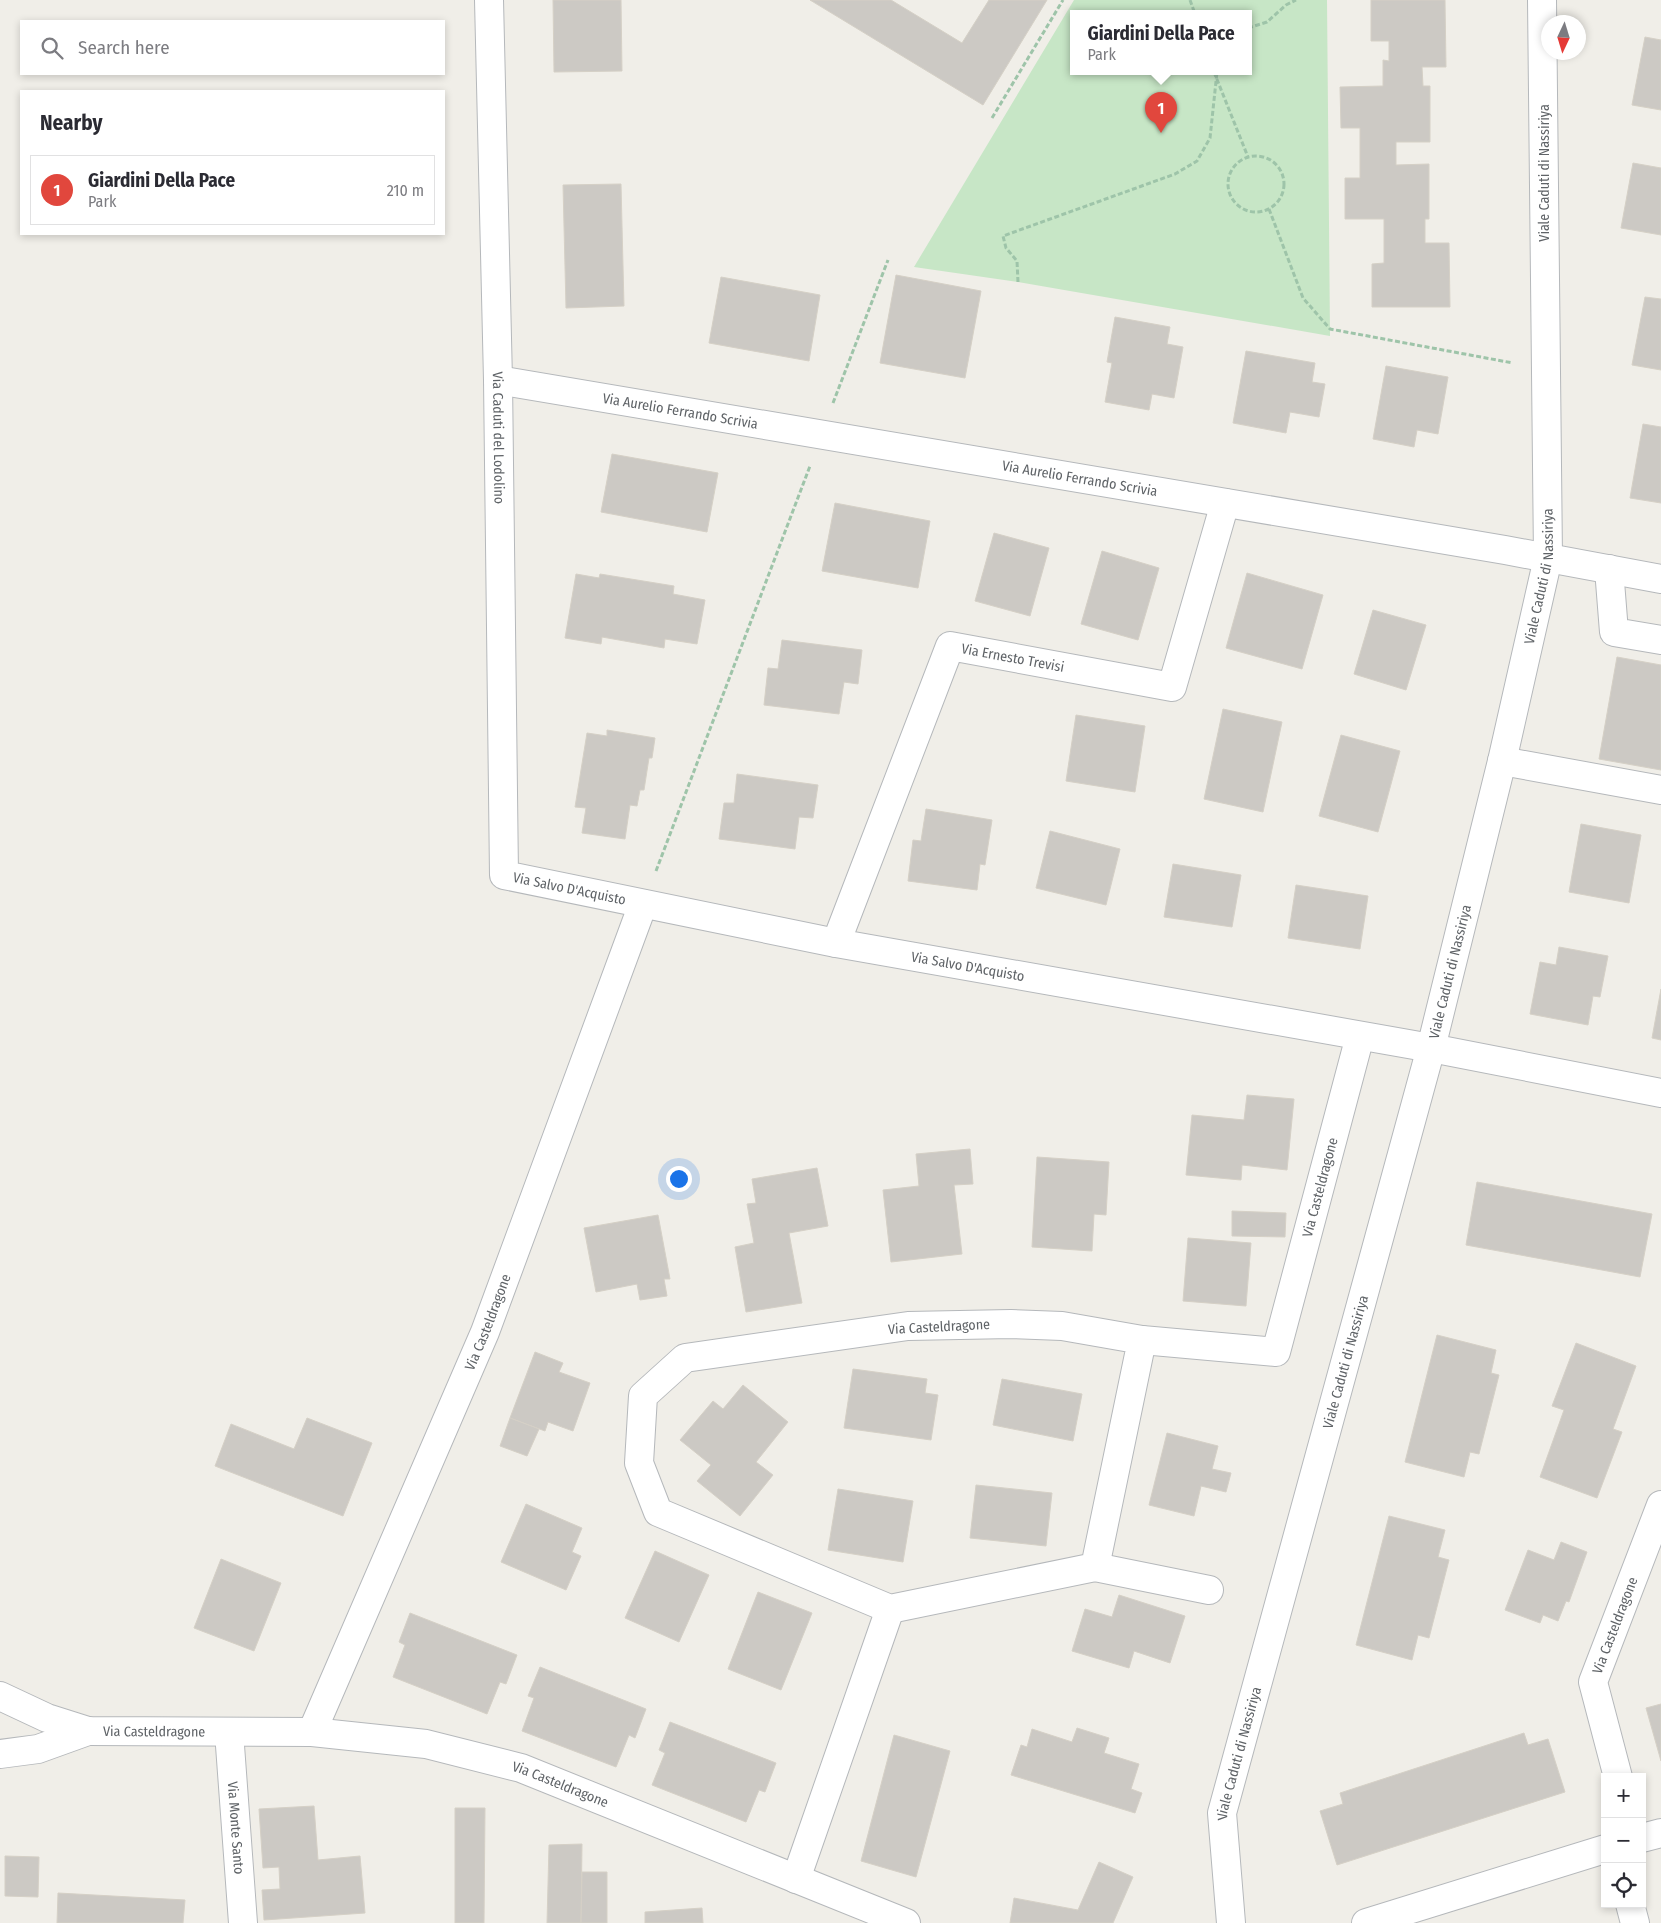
<!DOCTYPE html>
<html lang="en">
<head>
<meta charset="utf-8">
<style>
	body { margin:0; font-family:"Fira Sans Condensed",sans-serif; background:#f2f2f3; color:#2b2b33 }
	.controls { position:absolute; right:15px; bottom:15px; display:grid; overflow:hidden; border-radius:0px; box-shadow:0 2px 8px #0003 }
	.controls button { width:45px; height:45px; display:grid; place-items:center; padding:0; border:0; border-bottom:1px solid #e1e1e2; background:#fff; color:#2b2b33; font:25px sans-serif }
	.compass { position:absolute; left:1541px; top:15px; width:45px; height:45px; border-radius:50%; background:#fff; box-shadow:0 2px 8px #0003; rotate:184deg }
	.you { position:absolute; left:678px; top:1178px; width:18px; height:18px; margin:-12px; border:4px solid #fff; border-radius:50%; background:#1a73e8; box-shadow:0 0 0 8px #1a73e833 }
	.badge { display:grid; place-items:center; width:32px; height:32px; border-radius:50%; background:#e1473d; color:#fff; font-size:16px; font-weight:700 }
	.pin { position:absolute; translate:-50% -41px; filter:drop-shadow(0 1px 2px #0008) }
	.pin::after { content:''; position:absolute; top:26px; width:18px; height:15px; background:inherit; clip-path:polygon(0 0,100% 0,50% 100%) }
	.popup { position:absolute; left:1070px; top:10px; width:182px; height:65px; box-sizing:border-box; display:grid; place-content:center; border-radius:0px; background:#fff; filter:drop-shadow(0 1px 4px #0005); font-size:16px; white-space:nowrap; color:#7c7c81 }
	.popup b { font-size:19px; color:#2b2b33 }
	.popup::after { content:''; position:absolute; left:50%; top:100%; margin-left:-10px; border:10px solid transparent; border-top-color:#fff }
	.list { margin:0; padding:0; list-style:none }
	h2 { display:flex; justify-content:space-between; align-items:center; height:65px; margin:0; padding:0 20px; font-size:21px }
	h2 small { font-size:16px; font-weight:400; color:#7c7c81 }
	.list li { display:grid; grid-template-columns:32px 1fr auto; gap:15px; align-items:center; box-sizing:border-box; height:70px; margin:0 10px 10px; padding:0 10px; border:1px solid #e1e1e2; border-radius:0px }
	.list b { display:block; font-size:19px; white-space:nowrap }
	.list p { margin:0; font-size:16px; white-space:nowrap; color:#7c7c81 }
	.list em { font-size:16px; font-style:normal; color:#7c7c81 }
	.icon { flex:none; width:28px; height:28px; fill:none; stroke:currentColor; stroke-width:2; stroke-linecap:round; stroke-linejoin:round }
	.map { position:relative; flex:none; width:1661px; height:1923px; overflow:hidden }
	.search { position:absolute; background:#fff; box-shadow:0 2px 8px #0003; left:20px; top:20px; width:425px; height:55px; display:flex; align-items:center; gap:12px; box-sizing:border-box; padding:0 18px; border-radius:0px; color:#7c7c81; font-size:19px }
	.panel { position:absolute; background:#fff; box-shadow:0 2px 8px #0003; left:20px; top:90px; width:425px; height:145px; border-radius:0px }
	.map>svg:first-child { display:block }
	.green { fill:#c7e6c6; fill-rule:evenodd }
	.building { fill:#ccc9c4; stroke:#d5d0c6 }
	.lines { fill:none; stroke-linecap:round; stroke-linejoin:round }
	.minor-casing { stroke:#b5b8bb; stroke-width:30 }
	.path { stroke:#9ec4a9; stroke-width:3; stroke-dasharray:5 2.5; stroke-linecap:butt }
	.minor { stroke:#fff; stroke-width:28 }
	.labels { text-anchor:middle; dominant-baseline:central; stroke-width:4; stroke-linejoin:round; paint-order:stroke }
	.street-label { font-size:14px; fill:#5f6367; stroke:#fff }
</style>
</head>
<body>
<div class="map">
<svg width="1661" height="1923" viewBox="0 0 1661 1923">
	<rect width="100%" height="100%" fill="#f0eee8"/>
	<path class="green" d="M1074 0H1327L1330 336 1018 282 914 267ZM1074 14H1248V72H1074Z"/>
	<g class="building">
		<polygon points="553,0 621,0 622,71 554,72"/>
		<polygon points="810,0 891,0 962,43 989,0 1047,0 983,105"/>
		<polygon points="1371,0 1445,0 1446,67 1422,67 1423,86 1430,86 1430,142 1396,142 1396,165 1429,164 1429,219 1425,219 1425,243 1449,243 1450,307 1372,307 1372,264 1384,263 1384,219 1345,219 1345,178 1360,178 1360,128 1341,128 1340,87 1383,86 1383,60 1389,61 1389,41 1371,41"/>
		<polygon points="1645,37 1661,40 1661,110 1632,105"/>
		<polygon points="1633,163 1661,168 1661,235 1621,228"/>
		<polygon points="621,184 624,306 566,308 563,185"/>
		<polygon points="896,275 981,291 965,378 880,363"/>
		<polygon points="721,277 820,295 809,361 709,343"/>
		<polygon points="1645,297 1661,299 1661,370 1632,365"/>
		<polygon points="1115,317 1170,327 1167,344 1183,347 1174,398 1152,394 1149,410 1105,402 1112,363 1107,362"/>
		<polygon points="1246,351 1315,363 1312,382 1325,384 1319,417 1290,412 1286,433 1233,423"/>
		<polygon points="1386,366 1448,377 1438,434 1417,430 1414,447 1373,439"/>
		<polygon points="1643,424 1661,427 1661,503 1630,498"/>
		<polygon points="612,454 718,473 707,532 601,512"/>
		<polygon points="835,503 930,521 918,588 822,571"/>
		<polygon points="994,533 1049,548 1030,616 975,601"/>
		<polygon points="1102,551 1159,568 1138,640 1081,624"/>
		<polygon points="1247,573 1323,595 1302,669 1226,648"/>
		<polygon points="576,574 599,578 600,574 674,586 673,594 705,600 697,644 665,639 664,648 602,637 601,644 565,638"/>
		<polygon points="1373,610 1426,625 1406,690 1354,674"/>
		<polygon points="782,640 862,650 858,684 844,682 839,714 764,705 768,668 778,669"/>
		<polygon points="1617,657 1661,665 1661,770 1599,759"/>
		<polygon points="1223,709 1282,722 1263,812 1204,799"/>
		<polygon points="1076,715 1145,726 1135,792 1066,781"/>
		<polygon points="607,730 655,738 652,758 649,758 644,790 640,790 637,806 630,805 625,839 582,833 586,808 575,807 587,733 607,736"/>
		<polygon points="1341,735 1400,751 1378,832 1319,816"/>
		<polygon points="737,774 818,785 813,818 799,817 795,849 719,839 724,803 734,803"/>
		<polygon points="926,809 992,820 985,865 980,864 977,890 908,881 913,840 921,841"/>
		<polygon points="1581,824 1641,835 1629,903 1569,892"/>
		<polygon points="1050,831 1120,849 1106,905 1036,888"/>
		<polygon points="1173,864 1241,875 1232,927 1164,917"/>
		<polygon points="1296,885 1368,896 1360,949 1288,938"/>
		<polygon points="1559,947 1608,956 1600,997 1593,996 1588,1025 1530,1014 1540,962 1556,965"/>
		<polygon points="1661,989 1661,1040 1652,1038"/>
		<polygon points="1247,1095 1294,1099 1287,1170 1242,1165 1241,1180 1186,1175 1192,1115 1244,1120"/>
		<polygon points="970,1149 973,1184 954,1185 962,1254 891,1262 883,1190 919,1186 916,1154"/>
		<polygon points="1037,1157 1109,1162 1106,1215 1094,1214 1092,1251 1032,1247"/>
		<polygon points="817,1168 828,1226 789,1233 802,1303 746,1312 735,1247 754,1243 747,1204 756,1203 752,1179"/>
		<polygon points="1477,1182 1652,1214 1640,1277 1466,1245"/>
		<polygon points="1232,1211 1286,1213 1285,1237 1232,1236"/>
		<polygon points="658,1215 670,1279 664,1279 667,1296 640,1300 637,1284 596,1292 584,1228"/>
		<polygon points="1188,1238 1251,1243 1246,1306 1183,1301"/>
		<polygon points="1437,1335 1496,1350 1491,1373 1499,1375 1479,1454 1470,1452 1464,1477 1405,1462"/>
		<polygon points="1576,1343 1636,1366 1613,1429 1622,1432 1597,1498 1540,1477 1564,1410 1552,1406"/>
		<polygon points="535,1352 563,1363 559,1372 590,1383 573,1431 548,1422 545,1431 510,1418"/>
		<polygon points="853,1369 927,1379 925,1393 938,1395 931,1440 844,1428"/>
		<polygon points="1002,1379 1082,1394 1073,1441 993,1425"/>
		<polygon points="743,1385 788,1422 756,1462 773,1475 740,1516 697,1481 711,1465 680,1440 713,1401 723,1409"/>
		<polygon points="307,1418 372,1443 343,1516 215,1466 231,1424 294,1449"/>
		<polygon points="510,1418 539,1429 527,1456 500,1446"/>
		<polygon points="1167,1433 1218,1446 1212,1469 1231,1473 1226,1492 1201,1486 1194,1516 1149,1505"/>
		<polygon points="976,1485 1052,1493 1046,1546 970,1538"/>
		<polygon points="838,1489 913,1501 903,1562 828,1550"/>
		<polygon points="526,1504 582,1528 572,1552 581,1556 566,1590 501,1562"/>
		<polygon points="1389,1516 1445,1530 1438,1557 1449,1560 1429,1638 1418,1635 1412,1660 1356,1645"/>
		<polygon points="1561,1542 1587,1552 1569,1602 1566,1601 1558,1621 1543,1615 1540,1623 1505,1610 1528,1550 1554,1560"/>
		<polygon points="655,1551 709,1575 679,1642 625,1618"/>
		<polygon points="221,1559 281,1583 254,1651 194,1628"/>
		<polygon points="758,1592 812,1613 781,1690 728,1669"/>
		<polygon points="1119,1595 1185,1616 1170,1663 1134,1651 1129,1668 1072,1651 1085,1609 1112,1617"/>
		<polygon points="410,1613 517,1655 506,1684 500,1682 487,1714 393,1677 405,1645 399,1642"/>
		<polygon points="540,1667 646,1709 635,1738 629,1735 616,1767 522,1731 534,1698 528,1696"/>
		<polygon points="1661,1704 1661,1761 1646,1708"/>
		<polygon points="670,1722 776,1763 765,1792 759,1790 746,1822 652,1785 665,1753 659,1750"/>
		<polygon points="1077,1728 1109,1738 1104,1753 1139,1764 1131,1789 1142,1793 1135,1813 1011,1775 1021,1745 1027,1747 1032,1729 1072,1742"/>
		<polygon points="1524,1733 1528,1745 1548,1739 1565,1792 1337,1865 1320,1811 1343,1804 1340,1793"/>
		<polygon points="894,1735 950,1751 916,1877 861,1861"/>
		<polygon points="314,1806 318,1860 360,1856 365,1913 264,1920 262,1890 280,1889 279,1867 263,1868 259,1809"/>
		<polygon points="455,1808 485,1808 484,1923 455,1923"/>
		<polygon points="582,1844 581,1923 547,1923 549,1845"/>
		<polygon points="5,1856 39,1857 38,1897 5,1896"/>
		<polygon points="1099,1862 1133,1877 1113,1923 1010,1923 1014,1898 1078,1910"/>
		<polygon points="582,1872 607,1872 607,1923 581,1923"/>
		<polygon points="58,1893 185,1900 183,1923 57,1923"/>
		<polygon points="702,1908 703,1923 645,1923 645,1912"/>
	</g>
	<g class="lines">
		<g class="minor-casing">
			<g id="minor">
				<path id="s1" d="M489 0 498 380 504 875 836 943 1431 1048 1661 1093"/>
				<path id="s2" d="M498 380 1505 550 1661 579"/>
				<polyline points="1609,569 1614,632 1661,640"/>
				<polyline points="1502,761 1661,790"/>
				<path id="s3" d="M836 943 950 646 1172 687 1225 503"/>
				<polygon points="1011,1324 1062,1326 1142,1340 1095,1567 890,1609 658,1512 639,1463 643,1396 685,1358 908,1326"/>
				<path id="s4" d="M1142 1340 1276 1352 1360 1036"/>
				<polyline points="1095,1567 1209,1590"/>
				<path id="s5" d="M0 1696 47 1718 88 1731 312 1732 426 1744 521 1768 906 1923"/>
				<path id="s6" d="M229 1732 243 1923"/>
				<path id="s7" d="M312 1732 485 1332 643 904"/>
				<polyline points="0,1754 38,1749 88,1731"/>
				<path id="s8" d="M1618 1777 1593 1682 1661 1505"/>
				<polyline points="1642,1838 1661,1833"/>
				<polyline points="796,1879 890,1609"/>
				<polyline points="1630,1904 1635,1923"/>
				<path id="s9" d="M1231 1923 1222 1813 1431 1048 1502 761 1548 558 1542 0"/>
				<polyline points="1366,1923 1605,1849"/>
			</g>
		</g>
		<g class="path">
			<polyline points="1190,0 1195,14"/>
			<polyline points="1248,28 1267,22 1286,5 1296,0"/>
			<polyline points="1214,72 1248,157"/>
			<polyline points="992,118 1063,0"/>
			<circle cx="1256" cy="184" r="28"/>
			<polyline points="1269,209 1303,298 1330,329 1513,363"/>
			<polyline points="1018,282 1017,261 1006,248 1003,236 1175,174 1197,161 1210,138 1217,72"/>
			<polyline points="833,403 888,260"/>
			<polyline points="656,871 810,466"/>
		</g>
		<use href="#minor" class="minor"/>
	</g>
	<g class="labels">
		<g class="street-label">
			<text transform="translate(1544 173) rotate(-90)">Viale Caduti di Nassiriya</text>
			<text stroke="none"><textPath href="#s2" startOffset="185">Via Aurelio Ferrando Scrivia</textPath></text>
			<text stroke="none"><textPath href="#s1" startOffset="438">Via Caduti del Lodolino</textPath></text>
			<text stroke="none"><textPath href="#s2" startOffset="590">Via Aurelio Ferrando Scrivia</textPath></text>
			<text stroke="none"><textPath href="#s9" startOffset="1388">Viale Caduti di Nassiriya</textPath></text>
			<text stroke="none"><textPath href="#s3" startOffset="382">Via Ernesto Trevisi</textPath></text>
			<text stroke="none"><textPath href="#s1" startOffset="942">Via Salvo D'Acquisto</textPath></text>
			<text stroke="none"><textPath href="#s1" startOffset="1348">Via Salvo D'Acquisto</textPath></text>
			<text stroke="none"><textPath href="#s9" startOffset="982">Viale Caduti di Nassiriya</textPath></text>
			<text stroke="none"><textPath href="#s4" startOffset="305">Via Casteldragone</textPath></text>
			<text stroke="none"><textPath href="#s7" startOffset="446">Via Casteldragone</textPath></text>
			<text transform="translate(939 1327) rotate(-3)">Via Casteldragone</text>
			<text stroke="none"><textPath href="#s9" startOffset="578">Viale Caduti di Nassiriya</textPath></text>
			<text stroke="none"><textPath href="#s8" startOffset="159">Via Casteldragone</textPath></text>
			<text stroke="none"><textPath href="#s5" startOffset="161">Via Casteldragone</textPath></text>
			<text stroke="none"><textPath href="#s9" startOffset="172">Viale Caduti di Nassiriya</textPath></text>
			<text stroke="none"><textPath href="#s5" startOffset="574">Via Casteldragone</textPath></text>
			<text stroke="none"><textPath href="#s6" startOffset="96">Via Monte Santo</textPath></text>
		</g>
	</g>
</svg>
<div class="controls">
<button>+</button>
<button>−</button>
<button><svg class="icon" aria-label="locate" viewBox="0 0 24 24"><circle cx="12" cy="12" r="6"/><path d="M12 2v4M12 18v4M2 12h4M18 12h4"/></svg></button>
</div>
<svg class="compass" viewBox="-18 -18 36 36"><path d="M0-13l5 13h-10z" fill="#e53935"/><path d="M0 13l5-13h-10z" fill="#7c7c81"/></svg>
<div class="you"></div>
<div class="pin badge" style="left:1161px;top:133px">1</div>
<div class="popup"><b>Giardini Della Pace</b>Park</div>
<div class="search"><svg class="icon" aria-label="search" viewBox="0 0 24 24"><circle cx="10" cy="10" r="6"/><path d="M15 15l6 6"/></svg>Search here</div>
<section class="panel">
<h2>Nearby<small></small></h2>
<ul class="list">
<li><span class="badge">1</span><div><b>Giardini Della Pace</b><p>Park</p></div><em>210 m</em></li>
</ul>
</section>
</div>
</body>
</html>
